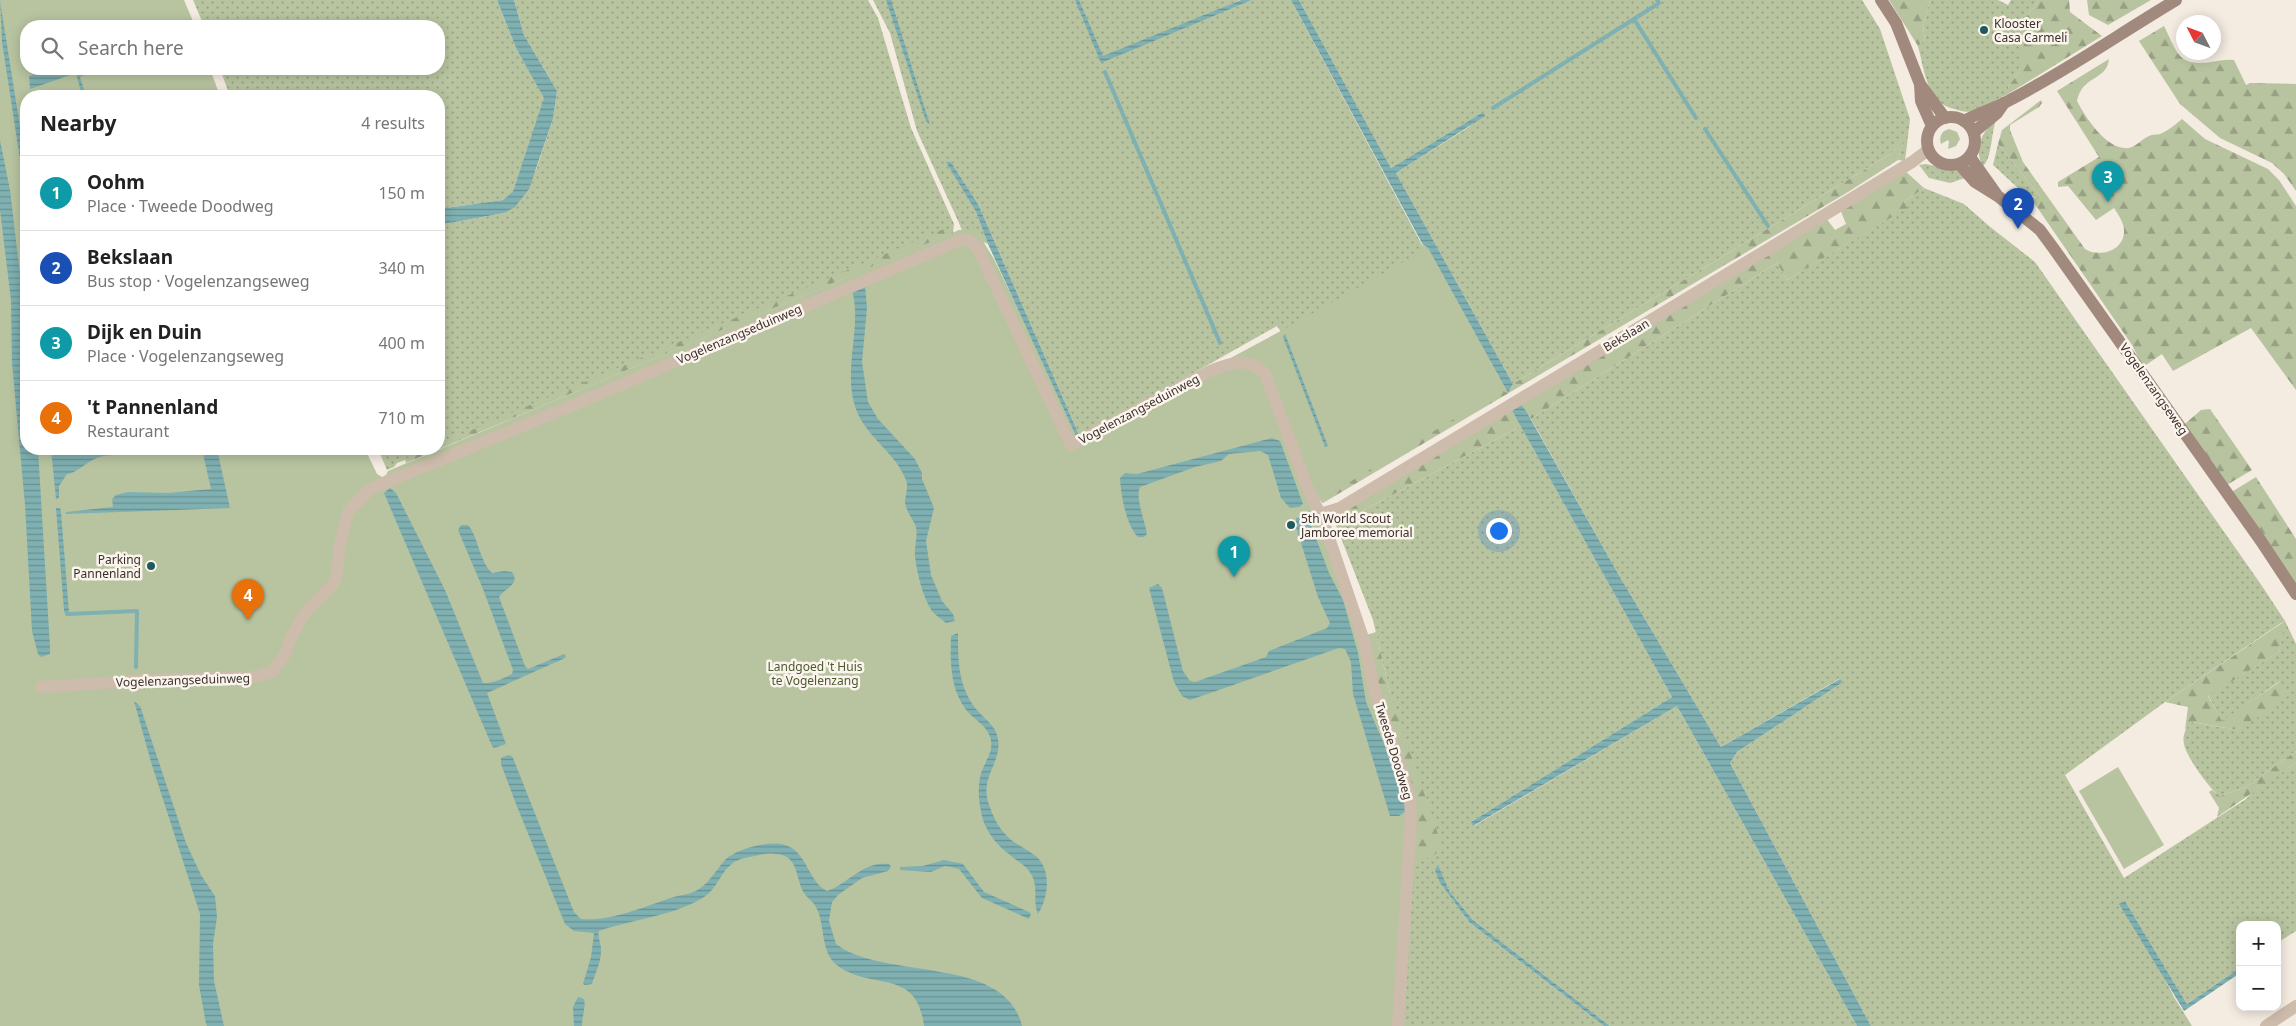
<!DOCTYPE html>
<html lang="en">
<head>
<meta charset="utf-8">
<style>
	body { margin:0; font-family:"Noto Sans",sans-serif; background:#f6f6f6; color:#222 }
	.controls { position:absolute; right:15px; bottom:15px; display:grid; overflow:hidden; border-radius:10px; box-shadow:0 2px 12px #0003 }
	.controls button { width:45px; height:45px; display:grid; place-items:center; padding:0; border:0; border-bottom:1px solid #e0e0e0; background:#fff; color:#222; font:25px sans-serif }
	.compass { position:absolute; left:2176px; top:15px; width:45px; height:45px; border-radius:50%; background:#fff; box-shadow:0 2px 12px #0003; rotate:312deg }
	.you { position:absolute; left:1498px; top:530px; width:18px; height:18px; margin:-12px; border:4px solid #fff; border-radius:50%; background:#1a73e8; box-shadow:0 0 0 8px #1a73e833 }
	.badge { display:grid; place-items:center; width:32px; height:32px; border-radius:50%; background:#1f5a5e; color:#fff; font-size:16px; font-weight:700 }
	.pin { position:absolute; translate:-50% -41px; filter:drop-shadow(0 1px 2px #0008) }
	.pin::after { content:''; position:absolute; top:26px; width:18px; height:15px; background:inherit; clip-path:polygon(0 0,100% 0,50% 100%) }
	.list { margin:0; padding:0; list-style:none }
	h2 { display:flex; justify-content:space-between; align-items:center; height:65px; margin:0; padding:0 20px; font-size:21px }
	h2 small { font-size:16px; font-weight:400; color:#767676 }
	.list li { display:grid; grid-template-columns:32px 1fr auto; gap:15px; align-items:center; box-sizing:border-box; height:75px; padding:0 20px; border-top:1px solid #e0e0e0 }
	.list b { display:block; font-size:19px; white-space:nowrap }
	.list p { margin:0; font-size:16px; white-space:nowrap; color:#767676 }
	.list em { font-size:16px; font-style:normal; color:#767676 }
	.icon { flex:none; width:28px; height:28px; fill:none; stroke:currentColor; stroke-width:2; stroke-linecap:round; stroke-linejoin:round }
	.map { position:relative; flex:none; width:2296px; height:1026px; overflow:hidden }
	.search { position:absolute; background:#fff; box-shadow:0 2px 12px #0003; left:20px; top:20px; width:425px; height:55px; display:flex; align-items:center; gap:12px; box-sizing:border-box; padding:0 18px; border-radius:20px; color:#767676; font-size:19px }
	.panel { position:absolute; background:#fff; box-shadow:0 2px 12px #0003; left:20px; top:90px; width:425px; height:365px; border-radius:20px }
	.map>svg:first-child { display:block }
	.grass { fill:url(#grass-dots) }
	.forest { fill:url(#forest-firs) }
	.green { fill:#b8c4a0 }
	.water { fill:url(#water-rules) }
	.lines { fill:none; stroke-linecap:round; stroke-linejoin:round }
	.stream { stroke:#7fb0b2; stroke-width:4 }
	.street { stroke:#cdbbac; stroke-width:12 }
	.secondary { stroke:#a18a7d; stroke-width:12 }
	.poi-dot { fill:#1f5a5e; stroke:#fbf5ee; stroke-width:2 }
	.labels { text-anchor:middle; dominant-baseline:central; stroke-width:5; stroke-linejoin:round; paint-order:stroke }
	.poi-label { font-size:12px; fill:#3b302b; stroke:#fbf5ee; text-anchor:start }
	.street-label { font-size:12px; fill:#3b302b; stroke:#fbf5ee }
	.park-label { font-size:12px; fill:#4a5a2e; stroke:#fbf5ee }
</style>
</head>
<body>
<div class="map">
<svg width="2296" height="1026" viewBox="0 0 2296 1026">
	<defs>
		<pattern id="grass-dots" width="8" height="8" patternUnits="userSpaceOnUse" patternTransform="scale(1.25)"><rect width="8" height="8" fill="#b8c4a0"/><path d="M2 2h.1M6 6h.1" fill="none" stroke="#97a083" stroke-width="1.8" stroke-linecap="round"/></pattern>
		<pattern id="forest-firs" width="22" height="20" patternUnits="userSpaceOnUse" patternTransform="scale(1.25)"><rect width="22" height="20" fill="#b8c4a0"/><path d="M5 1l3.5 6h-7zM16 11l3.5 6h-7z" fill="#97a083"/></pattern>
		<pattern id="water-rules" width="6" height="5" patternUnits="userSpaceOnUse" patternTransform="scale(1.25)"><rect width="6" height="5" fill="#7fb0b2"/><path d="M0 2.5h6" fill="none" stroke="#699091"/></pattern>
	</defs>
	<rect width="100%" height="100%" fill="#f4ebe1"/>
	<g class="grass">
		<polygon points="193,0 497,0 516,48 545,97 513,191 503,200 439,209 439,96 230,96 220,69 439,69 439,26 204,26"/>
		<polygon points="514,0 868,0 878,18 911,128 954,224 953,233 508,420 439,447 439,225 504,213 536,170 553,119 557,91 524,35"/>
		<polygon points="873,0 1240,0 1125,52 1252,0 1291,0 1422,245 1428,248 1508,393 1325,494 1323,503 1314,494 1281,332 1277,326 1080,437 978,204 951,162 947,163 976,212 988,244 963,233 959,223 917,131 890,33"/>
		<polygon points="1299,0 1862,0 1880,29 1910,119 1905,161 1898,160 1903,139 1892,153 1513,384 1396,173 1469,127 1483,112 1391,168"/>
		<path d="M1930 0H1998L2008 5 2011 0H2039L2019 26V72L2008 87V94C1997 99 1985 107 1973 111 1967 113 1961 111 1954 109 1927 103 1924 69 1918 46L1925 40 1923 26Z"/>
		<path d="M1996 120C1991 133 1992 159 1983 166 1973 148 1982 132 1996 120Z"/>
		<path d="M1998 144 2042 199C2021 195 2008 178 1993 165Z"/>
		<polygon points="1926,164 1957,171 1965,178 1950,183 1929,178 1919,165"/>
		<path d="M1924 188 1964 204 1989 226 2035 262 2262 586 2285 621 2296 644V751L2246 787 2220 796C2210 790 2186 756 2184 744 2182 735 2186 728 2191 722L2238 730 2280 681 2222 722 2208 695 2279 652 2284 621 2165 702 2065 775 2124 878 2246 799 2256 789 2296 763V931L2277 943V925H2240V968L2187 1004 2125 901 2174 997 2192 1026H1871L1730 763 1737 752 1843 682 1839 679 1721 747 1620 577 1531 419 1777 263 1787 280 1906 208 1904 202Z"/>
		<polygon points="1521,426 1672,697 1471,822 1474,826 1677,706 1857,1026 1610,1026 1473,920 1450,892 1438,866 1440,883 1469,922 1604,1026 1400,1026 1390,693 1373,620 1336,525"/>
		<polygon points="378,449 434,449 397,463 394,467 387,470"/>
	</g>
	<g class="forest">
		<polygon points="1889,0 1930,0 1923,26 1925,40 1918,46"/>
		<polygon points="2039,0 2069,0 2070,12 2102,36 2008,94 2008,87 2019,72 2019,26"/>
		<polygon points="2087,0 2151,0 2108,25 2089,15"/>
		<path d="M2164 26C2177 51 2177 67 2211 62 2219 61 2226 59 2234 60L2246 85 2250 83 2296 84V191L2284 174 2272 163 2220 138 2180 104 2139 41Z"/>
		<path d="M2109 59C2107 81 2082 75 2077 101 2086 118 2107 151 2129 148 2137 146 2142 139 2149 136 2152 134 2157 135 2160 134 2168 131 2176 124 2182 119L2205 139 2268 169 2279 180 2296 206V390L2251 328 2173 371 2162 354 2143 367 2132 345 2030 197 2041 198 1998 144 2002 130 2041 100 2042 103 2039 107 2010 125V130L2023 162 2085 249C2099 258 2125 251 2124 230 2124 223 2118 214 2114 208L2096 220 2068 186 2058 187V182L2099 157 2057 91Z"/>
		<polygon points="1904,137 1898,160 1848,192 1323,503 1325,494 1498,389 1508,393 1513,384 1892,153"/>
		<polygon points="1904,170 1924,188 1904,202 1907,208 1787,280 1777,263 1531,419 1519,403 1826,218 1835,230 1846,224 1840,209"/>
		<polygon points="944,229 945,236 406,463 405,459 428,449 439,449 439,444"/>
		<polygon points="1510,407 1521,426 1336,525 1334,521 1336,516"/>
		<polygon points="2210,409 2252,470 2220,489 2179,429 2201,410"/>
		<polygon points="2256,477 2296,539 2296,600 2225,496"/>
		<polygon points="2285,621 2279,652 2208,696 2222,721 2281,681 2287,698 2238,730 2192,722 2185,730 2188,707 2165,702"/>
		<polygon points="1376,632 1390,693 1441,843 1436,854 1411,866 1377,683 1366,635"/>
		<polygon points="2296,751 2296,763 2217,817 2219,808 2209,792 2212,790 2220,796 2246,787"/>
	</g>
	<g class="green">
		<polygon points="0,0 184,0 195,26 26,26 26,69 210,69 220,96 26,96 26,449 365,449 377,474 382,477 386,475 388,471 959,230 976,230 994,259 1080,439 1290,326 1428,248 1505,388 1310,506 1323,535 1351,612 1406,798 1395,1026 0,1026"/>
		<path d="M1949 129 1957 132 1960 139 1956 146 1948 149 1949 142 1948 140 1941 144C1939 137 1941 131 1949 129Z"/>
		<polygon points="2118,767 2164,845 2124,869 2079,791"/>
	</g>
	<g class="water">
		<polygon points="497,0 514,0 524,35 557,91 553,119 529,189 515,207 504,213 439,225 439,209 503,200 513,191 544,98 516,48"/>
		<polygon points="886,0 891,0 930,125 926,121"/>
		<polygon points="1075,0 1079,0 1103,56 1241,0 1252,0 1101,63"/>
		<polygon points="1291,0 1299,0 1391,168 1483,112 1485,116 1396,173 1513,384 1508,393 1428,248 1423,245"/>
		<polygon points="0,1 26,164 26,198 2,42"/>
		<polygon points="54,69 83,69 84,75 80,77 86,96 82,96 76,73 30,89 29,76"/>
		<polygon points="0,140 10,190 26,325 26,449 38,449 50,647 50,654 41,657 38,654 32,631 25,505 12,363 11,300 0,210"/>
		<polygon points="946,162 951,162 978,204 1080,437 1077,438 988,244 976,212"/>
		<path d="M865 285 867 308 862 362 868 402 878 419 915 459 922 473V479L934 508 926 541 931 575 942 601 953 614 955 621 946 623C942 619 936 616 932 611 923 598 917 573 915 557 914 548 918 536 916 527 913 519 906 511 905 503 905 495 909 488 906 480 895 451 862 435 854 403 844 365 862 326 852 290Z"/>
		<polygon points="1285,334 1328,446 1325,447 1283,337"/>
		<polygon points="1519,402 1526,411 1620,577 1721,747 1840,679 1843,682 1737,752 1730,763 1871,1026 1857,1026 1677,706 1473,826 1471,822 1672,697 1510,407"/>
		<path d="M1272 438 1280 441 1303 504 1299 507 1290 508 1281 498 1268 455 1260 451 1229 454 1221 461 1195 467 1140 487C1135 498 1145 521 1147 534L1144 537H1138C1126 525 1121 495 1120 478L1125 473 1137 474Z"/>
		<path d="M51 449H91L93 452 105 449H141C123 459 113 452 97 458 86 462 77 473 67 474L59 486V498L56 499Z"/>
		<polygon points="202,449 217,449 230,508 66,514 66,512 113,507 112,499 116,495 128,492 168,493 211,489"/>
		<path d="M390 488 396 493 445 590 483 683C492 684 504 678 512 674L513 670 483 589 458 530 461 525H468C478 536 479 560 492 573L504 571 512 572C521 585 504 588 499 597L525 666 528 669 564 654 566 656 565 658 487 693 506 744 494 748 492 746 384 493Z"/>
		<polygon points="56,508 60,508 61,512 69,613 66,616 64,611"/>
		<polygon points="1304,517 1310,522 1329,573 1343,600 1358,653 1366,702 1384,744 1405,806 1405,812 1399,816 1390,816 1353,694 1351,662 1345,649 1339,648 1190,700 1182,696 1174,682 1149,588 1158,584 1162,588 1183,671 1190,681 1195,682 1266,657 1269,651 1327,628 1330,623 1318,597 1296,527 1296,518"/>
		<path d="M958 633C958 661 958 686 976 709 984 719 996 725 998 739 1002 764 979 776 989 805 993 816 998 827 1006 835 1014 844 1027 849 1037 857 1052 872 1048 898 1038 914 1032 900 1040 885 1029 871 1024 864 1015 860 1009 854 995 844 983 827 981 811 978 798 978 785 981 773 985 762 993 752 991 741 989 727 976 721 968 712 950 691 950 661 951 636Z"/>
		<polygon points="134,701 140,706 186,843 201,875 215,896 217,917 213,944 214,981 224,1026 207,1026 206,1024 199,985 200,914 151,762"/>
		<path d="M508 755 512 756 513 758 574 912 581 919C611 922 645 906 674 897 681 895 692 894 699 889 712 881 721 861 730 856 742 848 771 840 785 845 807 851 808 882 827 891 850 883 862 861 889 864L891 867 888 871 862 878 838 895 832 902 829 921 836 944C884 981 1005 954 1022 1026H924C917 967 872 991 838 966 818 951 827 922 814 904 810 899 804 895 802 889 797 878 797 862 785 856 777 853 767 853 759 855 751 857 739 858 733 863 719 873 719 888 701 899 669 917 633 919 599 931 597 938 602 944 601 952 601 962 595 974 592 984L585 985 583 984 591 957 594 933 574 931 565 924 516 804 501 764V758Z"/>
		<polygon points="944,860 963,864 984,892 1029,912 1031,914 1029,919 982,898 959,869 951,867 945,866 931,872 900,870 900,867 923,866"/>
		<polygon points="1438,865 1450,892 1473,920 1610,1026 1604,1026 1469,922 1440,883 1435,870"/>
		<polygon points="2125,901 2187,1004 2240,968 2240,973 2184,1011 2119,904"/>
		<path d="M578 997 584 999C586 1006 582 1017 582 1026H574L573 1007Z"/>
	</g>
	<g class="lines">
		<g class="stream">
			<polyline points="1657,0 1659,3 1634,19 1696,118"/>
			<polyline points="1105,72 1220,343"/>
			<polyline points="1493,108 1634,19"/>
			<polyline points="1705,129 1768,226"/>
			<polyline points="68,614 137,611 136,667"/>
		</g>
		<g class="street">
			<polyline points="1320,514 1340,508 1912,162 1928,150"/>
			<path d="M41 687 149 680 255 677 273 671 285 654 290 640 304 614 333 584 336 579 340 544 348 512 370 489 576 404 963 239 972 242 978 249 1071 445 1210 371C1232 362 1246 357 1265 373L1306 484 1324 523 1365 644 1373 685 1410 797 1411 819 1398 1026"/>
			<polyline points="2266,1026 2296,1006"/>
		</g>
		<g class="secondary">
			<polyline points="1881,0 1896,23 1920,84 1945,118"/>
			<polyline points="1920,84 1921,101 1932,126"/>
			<circle cx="1951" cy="141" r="24"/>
			<path d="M1964 121C1978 113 1993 109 2006 102 2065 72 2119 34 2176 0"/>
			<polyline points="1974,132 1997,113 2004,103"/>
			<polyline points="1970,157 1997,195"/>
			<polyline points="1959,164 1975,182 1999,197 2040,230 2054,249 2261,541 2296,594"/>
		</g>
	</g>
	<g class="poi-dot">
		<circle cx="1984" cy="30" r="5"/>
		<circle cx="1291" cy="525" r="5"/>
		<circle cx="151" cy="566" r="5"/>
	</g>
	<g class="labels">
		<g class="poi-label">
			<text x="1994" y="23">Klooster<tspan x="1994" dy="14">Casa Carmeli</tspan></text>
			<text x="1301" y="518">5th World Scout<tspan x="1301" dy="14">Jamboree memorial</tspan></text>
			<text x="141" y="559" text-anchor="end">Parking<tspan x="141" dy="14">Pannenland</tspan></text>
		</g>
		<g class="street-label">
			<text transform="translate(739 334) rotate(-23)">Vogelenzangseduinweg</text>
			<text transform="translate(1626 335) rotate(-31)">Bekslaan</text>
			<text transform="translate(2154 389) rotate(55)">Vogelenzangseweg</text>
			<text transform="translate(1139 409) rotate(-28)">Vogelenzangseduinweg</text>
			<text transform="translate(183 680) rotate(-2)">Vogelenzangseduinweg</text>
			<text transform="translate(1394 751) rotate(73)">Tweede Doodweg</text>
		</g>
		<g class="park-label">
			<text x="815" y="666">Landgoed 't Huis<tspan x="815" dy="14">te Vogelenzang</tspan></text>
		</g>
	</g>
</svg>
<div class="controls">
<button>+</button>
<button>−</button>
</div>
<svg class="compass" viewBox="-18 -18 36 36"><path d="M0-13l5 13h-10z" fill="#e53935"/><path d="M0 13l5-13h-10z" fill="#767676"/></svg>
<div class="you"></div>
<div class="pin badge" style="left:1234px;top:577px;background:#0f9aa8">1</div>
<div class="pin badge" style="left:2018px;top:229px;background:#1a4fb4">2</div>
<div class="pin badge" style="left:2108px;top:202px;background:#0f9aa8">3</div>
<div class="pin badge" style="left:248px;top:620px;background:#e8710a">4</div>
<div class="search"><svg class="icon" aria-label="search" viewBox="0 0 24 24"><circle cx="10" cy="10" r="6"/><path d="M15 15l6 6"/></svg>Search here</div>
<section class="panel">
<h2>Nearby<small>4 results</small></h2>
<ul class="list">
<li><span class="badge" style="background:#0f9aa8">1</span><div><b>Oohm</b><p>Place · Tweede Doodweg</p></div><em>150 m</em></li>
<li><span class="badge" style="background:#1a4fb4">2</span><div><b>Bekslaan</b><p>Bus stop · Vogelenzangseweg</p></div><em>340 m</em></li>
<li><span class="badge" style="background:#0f9aa8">3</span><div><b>Dijk en Duin</b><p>Place · Vogelenzangseweg</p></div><em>400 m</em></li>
<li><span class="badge" style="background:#e8710a">4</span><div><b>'t Pannenland</b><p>Restaurant</p></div><em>710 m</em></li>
</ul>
</section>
</div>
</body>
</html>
